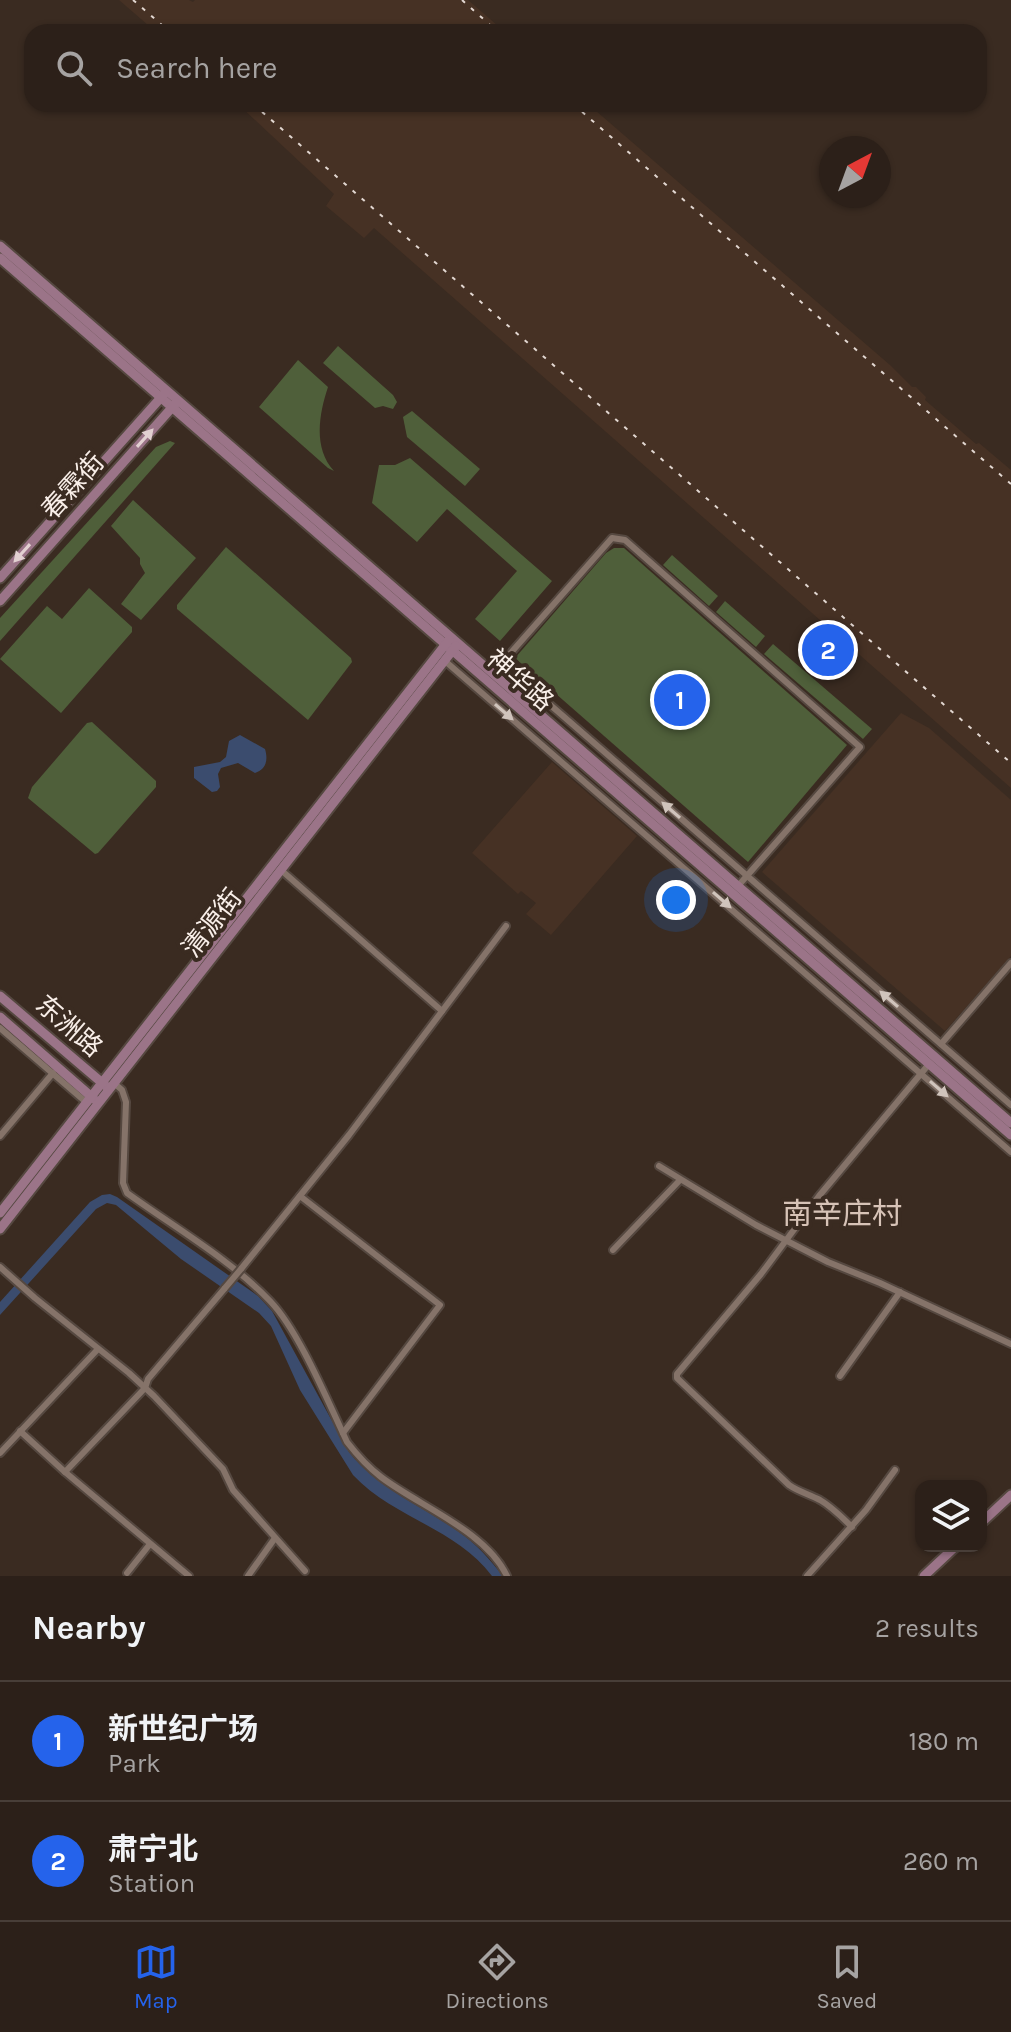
<!DOCTYPE html>
<html lang="en">
<head>
<meta charset="utf-8">
<style>
	body { margin:0; font-family:Karla,"Noto Sans SC",sans-serif; background:#382d26; color:#f1f3f6 }
	.controls { position:absolute; right:24px; bottom:24px; display:grid; overflow:hidden; border-radius:16px; box-shadow:0 2px 6px #0004 }
	.controls button { width:72px; height:72px; display:grid; place-items:center; padding:0; border:0; border-bottom:2px solid #483e38; background:#2c2019; color:#f1f3f6; font:40px sans-serif }
	.compass { position:absolute; left:819px; top:136px; width:72px; height:72px; border-radius:50%; background:#2c2019; box-shadow:0 2px 6px #0004; rotate:41deg }
	.you { position:absolute; left:676px; top:900px; width:28px; height:28px; margin:-20px; border:6px solid #fff; border-radius:50%; background:#1a73e8; box-shadow:0 0 0 12px #1a73e833 }
	.badge { display:grid; place-items:center; width:52px; height:52px; border-radius:50%; background:#2563eb; color:#fff; font-size:26px; font-weight:700 }
	.pin { position:absolute; translate:-50% -50%; border:4px solid #fff; box-shadow:0 2px 8px #0006 }
	.list { margin:0; padding:0; list-style:none }
	h2 { display:flex; justify-content:space-between; align-items:center; height:104px; margin:0; padding:0 32px; font-size:34px }
	h2 small { font-size:26px; font-weight:400; color:#a6a3a2 }
	.list li { display:grid; grid-template-columns:52px 1fr auto; gap:24px; align-items:center; box-sizing:border-box; height:120px; padding:0 32px; border-top:2px solid #483e38 }
	.list b { display:block; font-size:30px; white-space:nowrap }
	.list p { margin:0; font-size:26px; white-space:nowrap; color:#a6a3a2 }
	.list em { font-size:26px; font-style:normal; color:#a6a3a2 }
	.icon { flex:none; width:44px; height:44px; fill:none; stroke:currentColor; stroke-width:2; stroke-linecap:round; stroke-linejoin:round }
	.map { position:relative; flex:none; width:1011px; height:1576px; overflow:hidden }
	.search { position:absolute; background:#2c2019; box-shadow:0 2px 6px #0004; left:24px; right:24px; top:24px; height:88px; display:flex; align-items:center; gap:20px; box-sizing:border-box; padding:0 28px; border-radius:24px; color:#a6a3a2; font-size:30px }
	.sheet { height:344px; background:#2c2019 }
	nav { display:flex; justify-content:space-around; align-items:center; box-sizing:border-box; height:112px; border-top:2px solid #483e38; background:#2c2019; font-size:22px; color:#a6a3a2 }
	nav a { display:grid; justify-items:center; gap:4px }
	nav .on { color:#2563eb }
	.map>svg:first-child { display:block }
	.built { fill:#463124 }
	.green { fill:#4f5f3a }
	.water { fill:#3b4c6e }
	.lines { fill:none; stroke-linecap:round; stroke-linejoin:round }
	.street-casing { stroke:#554840; stroke-width:10 }
	.secondary-casing { stroke:#554840; stroke-width:13 }
	.street { stroke:#857369; stroke-width:6 }
	.secondary { stroke:#9b7488; stroke-width:9 }
	.rail { stroke:#e2d7d1; stroke-width:2; stroke-dasharray:4 8; stroke-linecap:butt }
	.street-bridge-casing { stroke:#554840; stroke-width:10; stroke-linecap:butt }
	.street-bridge { stroke:#857369; stroke-width:6 }
	.oneway { fill:#e2d0d1 }
	.oneway2 { fill:#d0c4bc }
	.labels { text-anchor:middle; dominant-baseline:central; stroke-width:8; stroke-linejoin:round; paint-order:stroke }
	.street-label { font-size:26px; fill:#f9efe9; stroke:#3a2b21 }
	.quarter-label { font-size:30px; fill:#d7c3b7; stroke:#3a2b21 }
</style>
</head>
<body>
<div class="map">
<svg width="1011" height="1576" viewBox="0 0 1011 1576">
	<rect width="100%" height="100%" fill="#3a2b21"/>
	<g class="built">
		<polygon points="119,0 189,0 193,2 195,0 468,0 505,32 156,32"/>
		<polygon points="238,104 588,104 890,365 912,387 916,387 926,397 925,400 976,444 979,443 1011,470 1011,788 374,228 364,238 326,206 334,194"/>
		<polygon points="901,713 929,728 1011,800 1011,956 945,1031 762,872"/>
		<polygon points="552,762 637,836 551,935 526,914 536,903 521,891 518,894 472,853"/>
	</g>
	<g class="green">
		<polygon points="338,346 393,395 397,402 393,409 383,406 375,408 323,363"/>
		<path d="M298 360 328 387C319 414 313 448 334 471L328 468 259 407Z"/>
		<polygon points="412,411 480,469 465,486 407,437 403,417"/>
		<polygon points="170,441 175,443 0,641 0,618 156,447"/>
		<polygon points="410,458 552,581 500,641 475,619 517,571 447,509 417,542 372,503 379,465 395,465"/>
		<polygon points="133,500 196,558 141,620 121,604 145,573 140,564 140,558 111,526"/>
		<polygon points="226,547 351,658 352,662 308,720 177,609 177,605"/>
		<polygon points="614,548 624,548 847,745 748,862 515,658 606,553"/>
		<polygon points="672,555 718,596 709,606 663,565"/>
		<polygon points="89,588 132,627 132,632 61,713 0,659 47,606 62,619"/>
		<polygon points="725,601 765,636 756,647 716,612"/>
		<polygon points="773,644 872,729 863,739 764,654"/>
		<polygon points="92,722 156,781 156,787 98,853 95,854 28,798 32,787 87,723"/>
	</g>
	<g class="water">
		<path d="M240 735 265 749C268 759 267 769 255 773L238 763 221 768 218 774 220 787 217 791 212 792 194 778V767L220 762 226 757 229 741Z"/>
		<path d="M110 1194 117 1197 258 1296 272 1311 349 1452C378 1489 421 1505 459 1532 477 1544 490 1560 503 1576H492C456 1528 393 1518 353 1475L300 1390 271 1326 259 1313 181 1259 116 1205 107 1203 96 1209 0 1315V1302L90 1202 102 1195Z"/>
	</g>
	<g class="lines">
		<g class="street-casing">
			<g id="street">
				<polyline points="445,661 1011,1152"/>
				<polyline points="502,663 1011,1105"/>
				<polyline points="493,673 612,538 625,540 860,747 738,886"/>
				<polyline points="281,870 442,1011"/>
				<polyline points="0,1028 87,1103"/>
				<polyline points="941,1044 1011,963"/>
				<path d="M114 1083 122 1090 126 1102 123 1183 127 1193C174 1227 231 1260 270 1301 299 1331 328 1402 347 1442 357 1455 368 1467 381 1477 419 1506 486 1531 507 1576"/>
				<polyline points="0,1136 53,1073"/>
				<polyline points="659,1166 756,1225 828,1262 880,1283 1011,1344"/>
				<polyline points="300,1196 440,1305 343,1433"/>
				<polyline points="613,1250 680,1180"/>
				<polyline points="0,1267 35,1298 129,1373 154,1396 223,1469 233,1490 305,1571"/>
				<polyline points="241,1269 349,1135 506,926"/>
				<polyline points="840,1376 900,1292"/>
				<polyline points="20,1431 65,1472 189,1576"/>
				<polyline points="0,1453 98,1349"/>
				<polyline points="65,1472 145,1388 148,1379 225,1288"/>
				<path d="M852 1527C842 1517 832 1507 820 1500 809 1494 799 1492 789 1485L677 1378V1374L761 1274 819 1196 929 1064"/>
				<polyline points="127,1573 150,1544"/>
				<polyline points="248,1576 275,1538"/>
				<polyline points="807,1576 866,1510 895,1470"/>
			</g>
		</g>
		<g class="secondary-casing">
			<g id="secondary">
				<polyline points="0,246 1011,1123"/>
				<polyline points="0,258 1011,1135"/>
				<polyline points="0,578 165,393"/>
				<polyline points="0,601 176,403"/>
				<polyline points="0,996 107,1087"/>
				<polyline points="0,1017 94,1099"/>
				<polyline points="0,1213 449,640"/>
				<polyline points="0,1229 456,646"/>
				<polyline points="981,1523 1011,1495"/>
				<polyline points="924,1576 956,1546"/>
			</g>
		</g>
		<use href="#street" class="street"/>
		<use href="#secondary" class="secondary"/>
		<g class="rail">
			<polyline points="133,0 170,32"/>
			<polyline points="462,0 498,32"/>
			<polyline points="253,104 1011,763"/>
			<polyline points="573,104 1011,484"/>
		</g>
		<g class="street-bridge-casing">
			<polyline id="street-bridge" points="225,1288 241,1269"/>
		</g>
		<use href="#street-bridge" class="street-bridge"/>
	</g>
	<defs><path id="oneway-solid" d="M-6-.8H1V-3.2L6.5 0L1 3.2V.8H-6Z" transform="scale(2)"/></defs>
	<g class="oneway">
		<use href="#oneway-solid" transform="translate(145 438) rotate(-48)"/>
		<use href="#oneway-solid" transform="translate(22 553) rotate(132)"/>
	</g>
	<g class="oneway2">
		<use href="#oneway-solid" transform="translate(504 712) rotate(41)"/>
		<use href="#oneway-solid" transform="translate(671 810) rotate(-139)"/>
		<use href="#oneway-solid" transform="translate(722 900) rotate(41)"/>
		<use href="#oneway-solid" transform="translate(889 999) rotate(-139)"/>
		<use href="#oneway-solid" transform="translate(939 1089) rotate(41)"/>
	</g>
	<g class="labels">
		<g class="street-label">
			<text transform="translate(73 486) rotate(-48)">春霖街</text>
			<text transform="translate(520 680) rotate(41)">神华路</text>
			<text transform="translate(212 923) rotate(-52)">清源街</text>
			<text transform="translate(69 1026) rotate(41)">东洲路</text>
		</g>
		<g class="quarter-label">
			<text x="842" y="1214">南辛庄村</text>
		</g>
	</g>
</svg>
<div class="controls">
<button><svg class="icon" aria-label="layers" viewBox="0 0 24 24"><path d="M12 4l9 5-9 5-9-5zM3 14l9 5 9-5"/></svg></button>
</div>
<svg class="compass" viewBox="-18 -18 36 36"><path d="M0-13l5 13h-10z" fill="#e53935"/><path d="M0 13l5-13h-10z" fill="#a6a3a2"/></svg>
<div class="you"></div>
<div class="pin badge" style="left:680px;top:700px">1</div>
<div class="pin badge" style="left:828px;top:650px">2</div>
<div class="search"><svg class="icon" aria-label="search" viewBox="0 0 24 24"><circle cx="10" cy="10" r="6"/><path d="M15 15l6 6"/></svg>Search here</div>
</div>
<section class="sheet">
<h2>Nearby<small>2 results</small></h2>
<ul class="list">
<li><span class="badge">1</span><div><b>新世纪广场</b><p>Park</p></div><em>180 m</em></li>
<li><span class="badge">2</span><div><b>肃宁北</b><p>Station</p></div><em>260 m</em></li>
</ul>
</section>
<nav>
<a class="on"><svg class="icon" aria-label="map" viewBox="0 0 24 24"><path d="M3 6l6-2 6 2 6-2v14l-6 2-6-2-6 2zM9 4v14M15 6v14"/></svg>Map</a>
<a><svg class="icon" aria-label="directions" viewBox="0 0 24 24"><path d="M12 3l9 9-9 9-9-9zM9 14v-3h6M13 9l2 2-2 2"/></svg>Directions</a>
<a><svg class="icon" aria-label="saved" viewBox="0 0 24 24"><path d="M7 4h10v16l-5-4-5 4z"/></svg>Saved</a>
</nav>
</body>
</html>
